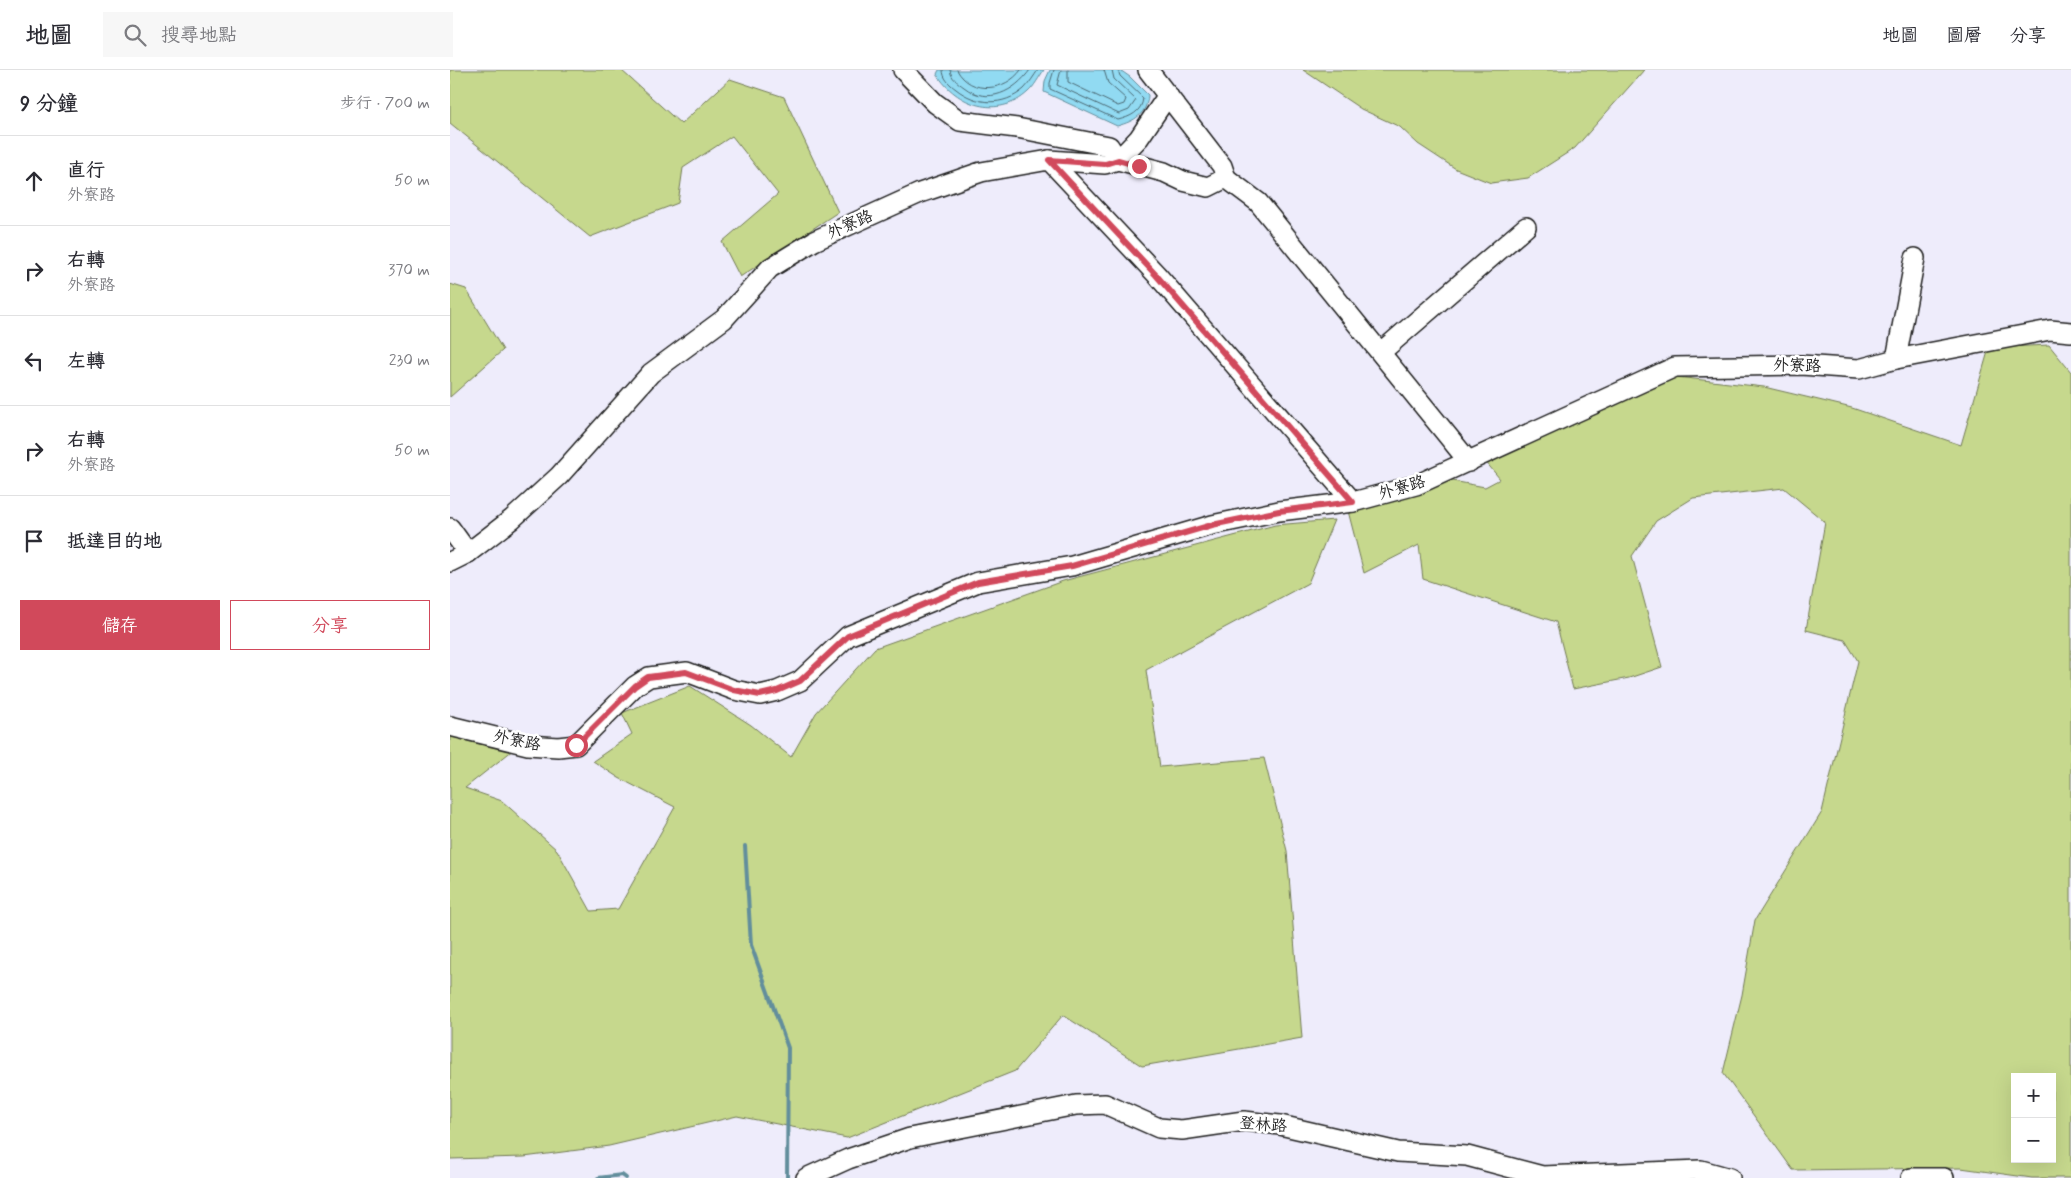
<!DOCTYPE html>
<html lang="zh-TW">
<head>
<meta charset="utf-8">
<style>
	body { margin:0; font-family:Mynerve,"LXGW WenKai TC",sans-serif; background:#f7f7f7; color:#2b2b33 }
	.controls { position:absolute; right:15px; bottom:15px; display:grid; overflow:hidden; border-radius:0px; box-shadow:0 5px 20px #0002 }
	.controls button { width:45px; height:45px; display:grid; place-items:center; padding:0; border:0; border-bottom:1px solid #e1e1e2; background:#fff; color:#2b2b33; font:25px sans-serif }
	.stop { position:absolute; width:15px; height:15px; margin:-11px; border:4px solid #d1495b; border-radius:50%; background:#fff }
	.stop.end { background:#d1495b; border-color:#fff; box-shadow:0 1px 5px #0008 }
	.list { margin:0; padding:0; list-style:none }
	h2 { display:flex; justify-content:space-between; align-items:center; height:65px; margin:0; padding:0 20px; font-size:21px }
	h2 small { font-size:16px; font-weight:400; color:#7c7c81 }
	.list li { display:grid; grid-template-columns:32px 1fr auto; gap:15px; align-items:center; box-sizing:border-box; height:90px; padding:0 20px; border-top:1px solid #e1e1e2 }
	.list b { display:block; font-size:19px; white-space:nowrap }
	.list p { margin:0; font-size:16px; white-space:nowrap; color:#7c7c81 }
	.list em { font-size:16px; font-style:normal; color:#7c7c81 }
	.actions { display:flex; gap:10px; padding:15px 20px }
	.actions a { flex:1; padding:11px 0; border:1px solid #d1495b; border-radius:0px; text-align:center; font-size:18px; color:#d1495b }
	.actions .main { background:#d1495b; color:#fff }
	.icon { flex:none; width:28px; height:28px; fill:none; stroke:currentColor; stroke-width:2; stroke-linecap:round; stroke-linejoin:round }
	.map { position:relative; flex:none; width:1621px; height:1108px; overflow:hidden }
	header { display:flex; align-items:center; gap:30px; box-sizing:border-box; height:70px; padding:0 25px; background:#fff; border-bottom:1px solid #e1e1e2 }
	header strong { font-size:24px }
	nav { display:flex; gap:28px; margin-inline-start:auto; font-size:18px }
	.search { width:350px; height:45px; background:#f7f7f7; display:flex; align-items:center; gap:12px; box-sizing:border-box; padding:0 18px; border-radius:0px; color:#7c7c81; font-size:19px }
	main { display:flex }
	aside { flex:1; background:#fff }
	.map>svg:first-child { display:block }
	.green { fill:#c6d88d; stroke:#717a54; fill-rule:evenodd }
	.water { fill:#91daf2; stroke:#628e9c }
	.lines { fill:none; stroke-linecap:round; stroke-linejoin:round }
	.shore { stroke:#4b6872; stroke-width:1 }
	.stream { stroke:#628e9c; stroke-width:4 }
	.minor-casing { stroke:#1c1c1c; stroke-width:22 }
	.minor { stroke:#fff; stroke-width:19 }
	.route { stroke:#d1495b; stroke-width:6 }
	.labels { text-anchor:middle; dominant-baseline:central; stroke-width:5; stroke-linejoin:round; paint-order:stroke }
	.street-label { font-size:16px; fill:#1c1c1c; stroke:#fff }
</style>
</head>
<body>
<header>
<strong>地圖</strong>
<div class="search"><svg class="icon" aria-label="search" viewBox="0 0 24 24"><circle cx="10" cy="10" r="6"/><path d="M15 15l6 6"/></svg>搜尋地點</div>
<nav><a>地圖</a><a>圖層</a><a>分享</a></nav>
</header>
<main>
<aside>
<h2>9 分鐘<small>步行 · 700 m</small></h2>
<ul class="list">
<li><svg class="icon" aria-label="ahead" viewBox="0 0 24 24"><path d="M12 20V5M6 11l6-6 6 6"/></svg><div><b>直行</b><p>外寮路</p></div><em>50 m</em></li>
<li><svg class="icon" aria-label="right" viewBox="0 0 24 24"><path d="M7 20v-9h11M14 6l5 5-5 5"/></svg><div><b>右轉</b><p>外寮路</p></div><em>370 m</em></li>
<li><svg class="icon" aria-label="left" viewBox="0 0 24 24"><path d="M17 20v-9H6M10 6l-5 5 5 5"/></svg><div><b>左轉</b></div><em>230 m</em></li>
<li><svg class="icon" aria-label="right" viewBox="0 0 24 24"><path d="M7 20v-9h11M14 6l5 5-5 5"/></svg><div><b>右轉</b><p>外寮路</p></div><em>50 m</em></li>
<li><svg class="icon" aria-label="arrive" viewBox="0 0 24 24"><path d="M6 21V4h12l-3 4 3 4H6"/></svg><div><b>抵達目的地</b></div></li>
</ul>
<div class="actions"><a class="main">儲存</a><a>分享</a></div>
</aside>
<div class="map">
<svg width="1621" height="1108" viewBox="0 0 1621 1108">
	<rect width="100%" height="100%" fill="#eeecfb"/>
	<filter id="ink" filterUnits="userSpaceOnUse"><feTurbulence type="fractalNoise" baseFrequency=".02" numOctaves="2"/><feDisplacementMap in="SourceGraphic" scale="10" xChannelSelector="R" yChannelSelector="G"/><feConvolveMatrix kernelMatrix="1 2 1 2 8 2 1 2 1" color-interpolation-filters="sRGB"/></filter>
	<g filter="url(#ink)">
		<g class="green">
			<polygon points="0,0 171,0 231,54 280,9 334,27 388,142 290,207 272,172 328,124 282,66 233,98 228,133 140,167 0,53"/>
			<polygon points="853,0 1194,0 1125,78 1078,108 1041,113 1006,99 968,74 950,57 911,39"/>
			<polygon points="0,214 16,219 53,280 0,327"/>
			<path d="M1599 275 1621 302V1108H1582L1511 1098 1343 1100 1273 1003 1292 925 1305 850 1372 742 1408 591 1395 570 1356 560 1375 452 1334 418 1243 428 1206 451 1182 486 1212 597 1179 608 1123 619 1106 552 973 509 969 475 914 503 897 437 997 410 1035 417 1050 409 1035 391 1209 305 1314 317 1402 338 1511 375 1539 278ZM1565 1007H1602V1089H1565Z"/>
			<polygon points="884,450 858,513 696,600 710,697 814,688 837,781 852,968 692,996 613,945 565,1001 397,1068 287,1046 159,1076 74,1087 0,1089 0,665 63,680 15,718 52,731 107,780 141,841 168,839 225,737 169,708 143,691 182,664 172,643 240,616 301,655 341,687 366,643 425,578 613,511 825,455"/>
		</g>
		<g class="water">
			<path d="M489 0H594C589 7 584 17 578 22 548 50 506 35 487 4Z"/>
			<path d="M600 0H670L680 7 698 25C697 44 685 51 667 56L594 22 595 11Z"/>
		</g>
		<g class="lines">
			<g class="shore">
				<path d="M493 0C493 8 499 14 506 19 526 35 553 37 574 19 579 14 584 6 588 0"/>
				<path d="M500 0C501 8 507 12 514 17 538 36 565 21 580 0"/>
				<path d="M507 0C521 26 556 21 571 0"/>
				<path d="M604 0 600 13V19L668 50C680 47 692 42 693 28L670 6 668 0"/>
				<polyline points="611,0 607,15 669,44 679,40 686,30 664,9 662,0"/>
				<polyline points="618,0 618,12 668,36 674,34 676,29 658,13 654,0"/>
			</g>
			<g class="stream">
				<polyline points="295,776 301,875 338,978 337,1108"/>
				<polyline points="148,1108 172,1105 176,1108"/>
			</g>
			<g class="minor-casing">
				<g id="minor">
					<polyline points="453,0 485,33 510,51 567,58 659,76 668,90 689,68 718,25"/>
					<polyline points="599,90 707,205 903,432"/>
					<polyline points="776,108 808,132 1019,392"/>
					<polyline points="931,282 1076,157"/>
					<polyline points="1446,289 1465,188"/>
					<polyline points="0,458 18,483"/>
					<polyline points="0,492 18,483 62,449 109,406 201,303 274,249 320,198 364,171 470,123 531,102 599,90 655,94 668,90 714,102 733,111 758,117 776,108 772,96 698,0"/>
					<polyline points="0,656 78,675 108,677 126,675 185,616 199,607 237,602 284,620 310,625 327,621 350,611 398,566 528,512 622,496 762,455 829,441 903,432 966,415 1225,297 1351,295 1409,299 1446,289 1600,260 1621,262"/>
					<polyline points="356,1108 398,1089 460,1068 626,1035 655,1034 709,1058 732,1060 794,1051 830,1055 948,1082 1017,1086 1092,1106 1251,1100 1280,1108"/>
					<polyline points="1461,1108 1494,1108"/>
				</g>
			</g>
			<use href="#minor" class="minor"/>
		</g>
	</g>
	<g class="lines" filter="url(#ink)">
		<polyline class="route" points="126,675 185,616 198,607 236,602 284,620 310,625 327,621 350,611 398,566 528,512 622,496 762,455 829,441 903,432 706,205 599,90 655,94 668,90 689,96"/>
	</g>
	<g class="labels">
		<g class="street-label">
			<text transform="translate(400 155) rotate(-24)">外寮路</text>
			<text transform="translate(1347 296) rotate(1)">外寮路</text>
			<text transform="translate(952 418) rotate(-17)">外寮路</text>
			<text transform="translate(67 671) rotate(11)">外寮路</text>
			<text transform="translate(813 1055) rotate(4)">登林路</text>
		</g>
	</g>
</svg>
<div class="controls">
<button>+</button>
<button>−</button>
</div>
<div class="stop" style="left:126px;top:675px"></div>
<div class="stop end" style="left:689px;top:96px"></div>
</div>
</main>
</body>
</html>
